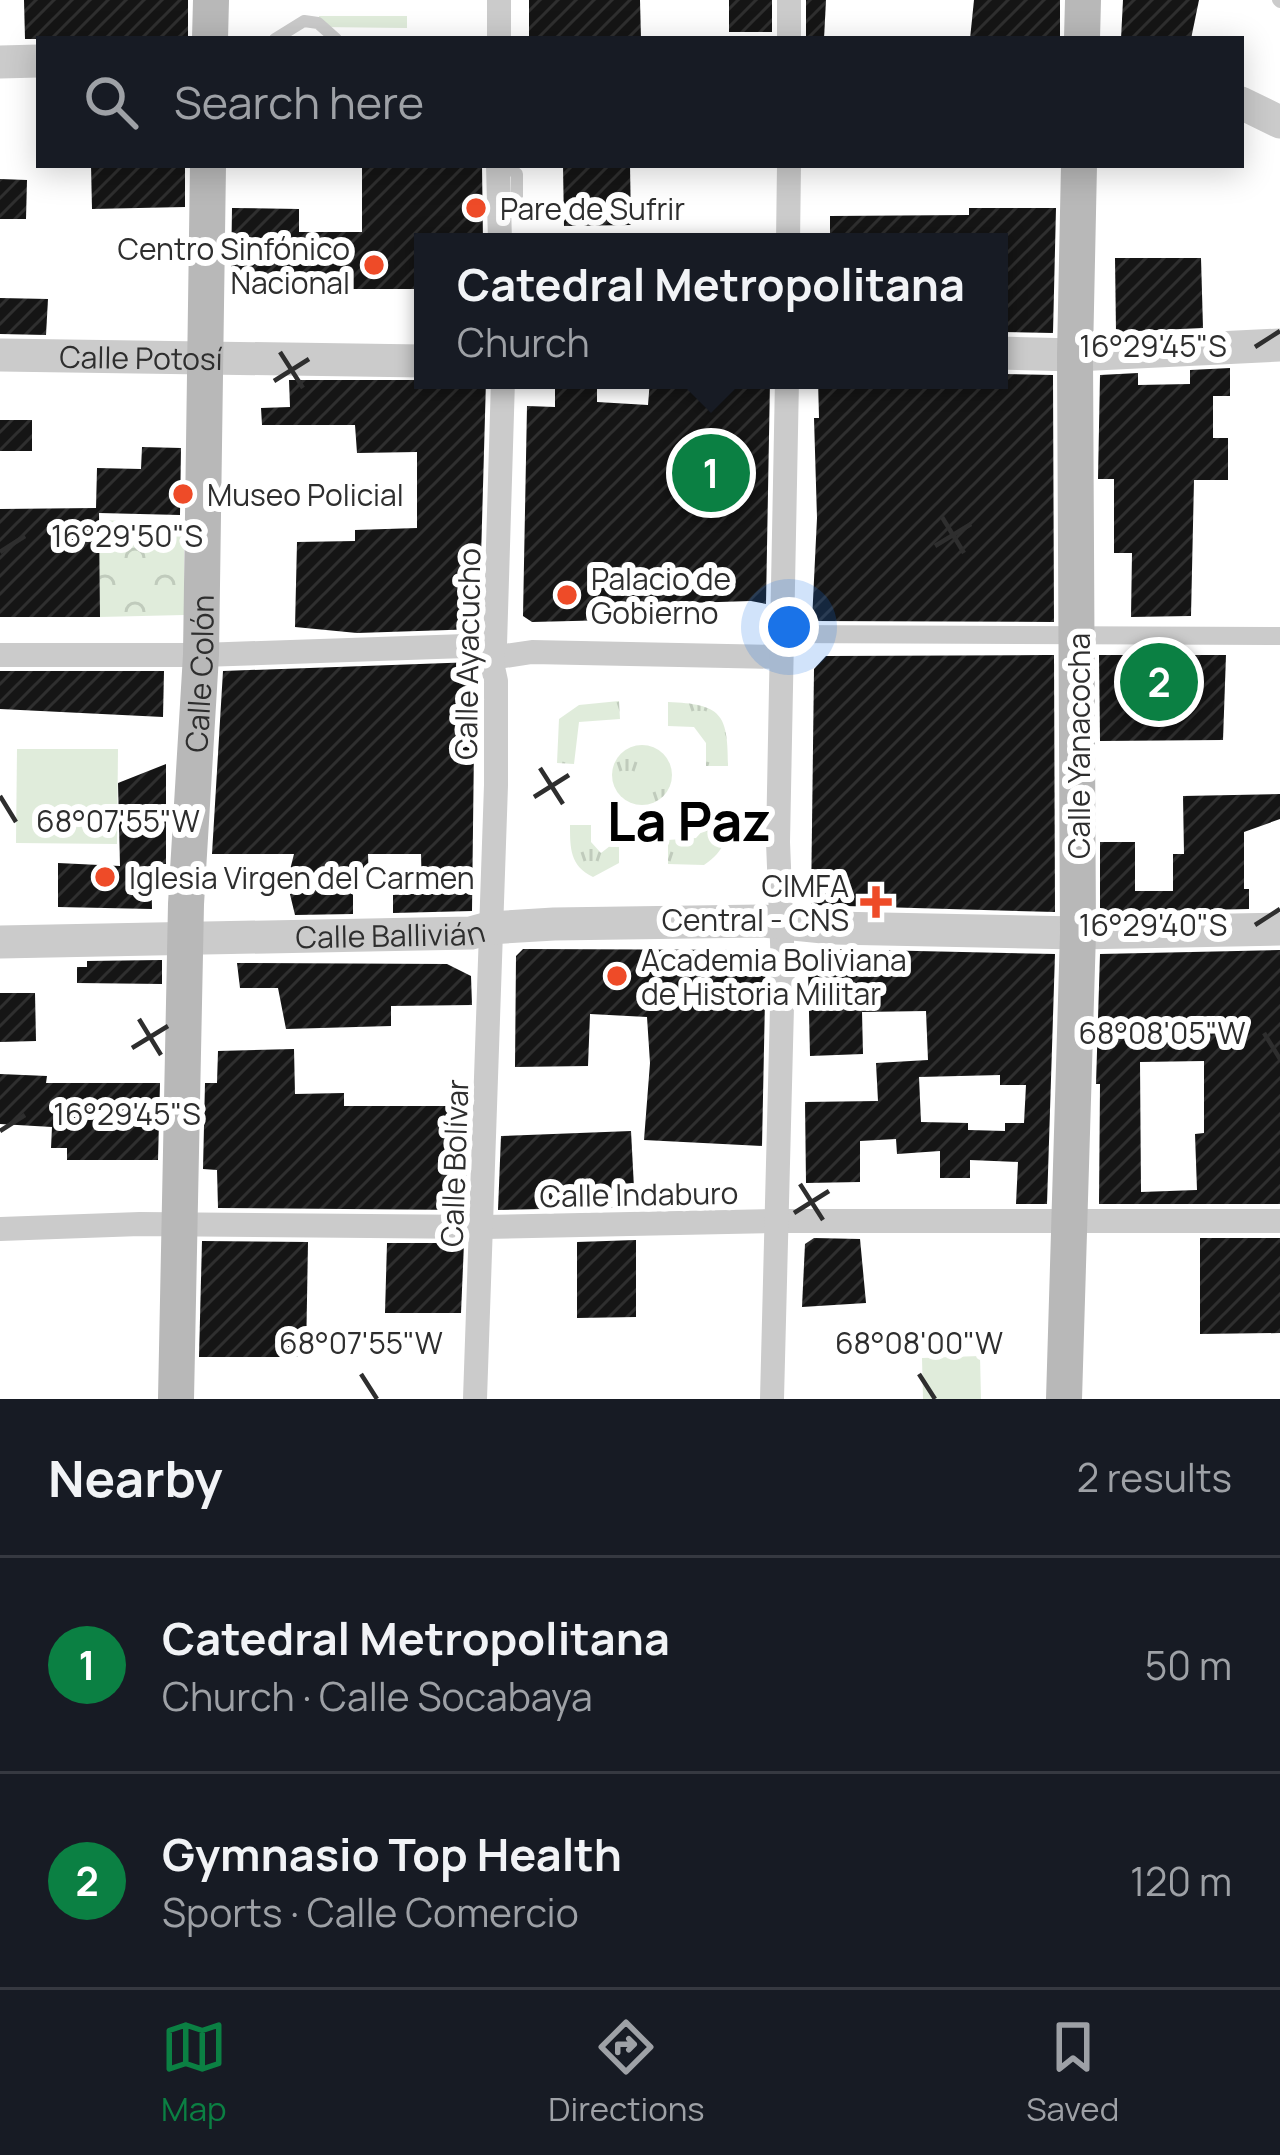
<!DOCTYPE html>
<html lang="en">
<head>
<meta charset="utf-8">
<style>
	body { margin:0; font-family:Manrope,sans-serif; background:#242831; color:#f1f3f6 }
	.you { position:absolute; left:789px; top:627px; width:42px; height:42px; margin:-30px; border:9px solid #fff; border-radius:50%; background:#1a73e8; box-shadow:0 0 0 18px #1a73e833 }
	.badge { display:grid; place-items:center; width:78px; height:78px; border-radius:50%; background:#0b8043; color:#fff; font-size:39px; font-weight:700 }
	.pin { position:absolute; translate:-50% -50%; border:6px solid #fff; box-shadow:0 3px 12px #0006 }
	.popup { position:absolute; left:414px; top:233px; width:594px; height:156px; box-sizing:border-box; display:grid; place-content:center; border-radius:0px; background:#171b24; filter:drop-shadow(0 3px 9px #0005); font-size:39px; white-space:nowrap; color:#9ea1a6 }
	.popup b { font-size:45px; color:#f1f3f6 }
	.popup::after { content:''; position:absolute; left:50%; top:100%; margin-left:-24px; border:24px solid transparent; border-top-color:#171b24 }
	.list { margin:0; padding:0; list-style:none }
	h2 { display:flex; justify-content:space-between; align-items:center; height:156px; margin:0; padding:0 48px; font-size:51px }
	h2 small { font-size:39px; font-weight:400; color:#9ea1a6 }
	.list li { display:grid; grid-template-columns:78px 1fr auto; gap:36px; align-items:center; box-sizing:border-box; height:216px; padding:0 48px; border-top:3px solid #363941 }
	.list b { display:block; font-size:45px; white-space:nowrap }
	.list p { margin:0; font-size:39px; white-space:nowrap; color:#9ea1a6 }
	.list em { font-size:39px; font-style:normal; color:#9ea1a6 }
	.icon { flex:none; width:66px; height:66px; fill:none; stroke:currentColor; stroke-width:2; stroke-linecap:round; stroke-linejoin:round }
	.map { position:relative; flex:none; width:1280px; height:1399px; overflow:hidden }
	.search { position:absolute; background:#171b24; box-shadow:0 6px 30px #0003; left:36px; right:36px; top:36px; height:132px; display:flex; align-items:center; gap:30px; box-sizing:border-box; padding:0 42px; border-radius:0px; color:#9ea1a6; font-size:45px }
	.sheet { height:588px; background:#171b24 }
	nav { display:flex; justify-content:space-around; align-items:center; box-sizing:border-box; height:168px; border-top:3px solid #363941; background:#171b24; font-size:33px; color:#9ea1a6 }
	nav a { display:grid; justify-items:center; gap:6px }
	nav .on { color:#0b8043 }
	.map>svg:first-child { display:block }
	.grass { fill:url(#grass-tufts) }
	.park { fill:url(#park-crowns) }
	.garden { fill:#e0ecdb }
	.building { fill:url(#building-hatch); fill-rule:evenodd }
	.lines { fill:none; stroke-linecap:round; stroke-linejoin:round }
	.service { stroke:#cbcbcb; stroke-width:12 }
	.pedestrian { stroke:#cbcbcb; stroke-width:18 }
	.minor { stroke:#cbcbcb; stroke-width:24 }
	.tertiary { stroke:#cbcbcb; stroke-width:33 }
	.secondary { stroke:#b8b8b8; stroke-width:36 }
	.ticks { fill:none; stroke:#2e2e2e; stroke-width:4.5 }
	.poi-dot { fill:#ee4b28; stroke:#fff; stroke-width:4.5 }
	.labels { text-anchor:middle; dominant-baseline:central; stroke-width:12; stroke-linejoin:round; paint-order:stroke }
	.poi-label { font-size:30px; fill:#2e2e2e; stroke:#fff; text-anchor:start }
	.street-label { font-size:30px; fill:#2e2e2e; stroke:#fff }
	.town-label { font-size:54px; font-weight:bold; fill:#000; stroke:#fff }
	.ticks-label { font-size:30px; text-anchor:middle; fill:#2e2e2e; stroke:#fff; stroke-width:12; stroke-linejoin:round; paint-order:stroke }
</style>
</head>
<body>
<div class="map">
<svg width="1280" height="1399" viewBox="0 0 1280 1399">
	<defs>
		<pattern id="grass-tufts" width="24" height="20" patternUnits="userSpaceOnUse" patternTransform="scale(3)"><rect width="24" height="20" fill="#e0ecdb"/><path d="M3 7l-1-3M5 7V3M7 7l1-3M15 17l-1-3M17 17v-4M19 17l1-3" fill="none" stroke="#c0cbbc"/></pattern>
		<pattern id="park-crowns" width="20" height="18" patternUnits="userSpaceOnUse" patternTransform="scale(3)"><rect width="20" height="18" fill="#e0ecdb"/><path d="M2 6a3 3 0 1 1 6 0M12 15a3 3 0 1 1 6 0" fill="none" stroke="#c0cbbc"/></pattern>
		<pattern id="building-hatch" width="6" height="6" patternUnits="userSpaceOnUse" patternTransform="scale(3)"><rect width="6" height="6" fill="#151515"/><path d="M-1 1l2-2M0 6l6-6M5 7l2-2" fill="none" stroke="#2f2f2f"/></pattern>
	</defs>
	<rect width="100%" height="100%" fill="#fff"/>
	<g class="grass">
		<polygon points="619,701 620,719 579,722 574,764 557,763 559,719 579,705"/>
		<path d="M668 702C722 704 728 714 728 766H706V743L694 727 668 726Z"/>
		<circle cx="642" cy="775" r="30"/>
		<path d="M705 812H728C728 837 726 850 704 865L668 864V840L696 838 705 828Z"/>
		<path d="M570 825H591V842L601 853 619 839V863L593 877C570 866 570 848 570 825Z"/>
	</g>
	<polygon class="park" points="99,520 184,523 184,615 100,617"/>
	<g class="garden">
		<polygon points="319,16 407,16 407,28 319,27"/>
		<polygon points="17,749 118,749 117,844 16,843"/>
		<polygon points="980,1356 981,1399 923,1399 922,1358"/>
	</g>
	<g class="building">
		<polygon points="24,0 188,0 188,39 25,39"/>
		<polygon points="529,0 640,0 641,39 529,39"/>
		<rect x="729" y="0" width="43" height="32"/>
		<polygon points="806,0 826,0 824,39 806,39"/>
		<polygon points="974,0 1060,0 1060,39 970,39"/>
		<polygon points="1123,0 1199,0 1191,39 1121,39"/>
		<polygon points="91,165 185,165 185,207 92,209"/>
		<polygon points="362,165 482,165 483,242 423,242 423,289 325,289 325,279 231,277 232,208 299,209 299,232 362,232"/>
		<polygon points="563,165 630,165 631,225 564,226"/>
		<polygon points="0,179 27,180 26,219 0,219"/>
		<polygon points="969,208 1056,208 1053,333 999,332 999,242 830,242 830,216 969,215"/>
		<polygon points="1115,258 1201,258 1203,328 1116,332"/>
		<polygon points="0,298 48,299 46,335 0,334"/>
		<polygon points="1230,368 1230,396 1213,396 1213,438 1228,438 1228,480 1194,480 1191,616 1131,617 1132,553 1114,553 1114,479 1098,479 1100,375 1138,373 1138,385 1190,384 1190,370"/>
		<polygon points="999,374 1053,375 1054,622 812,621 817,518 814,418 819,418 818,380 999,380"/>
		<polygon points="289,380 486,380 479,629 357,633 295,627 297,542 355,541 355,530 417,528 417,452 357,453 355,425 262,425 261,408 290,407"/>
		<polygon points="555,380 597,380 597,402 648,405 650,380 770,380 766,604 751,601 655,604 653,619 532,622 523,616 527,406 555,407"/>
		<rect x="0" y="420" width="32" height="31"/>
		<polygon points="142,447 181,448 180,515 99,513 100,617 0,617 0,509 96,508 97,468 141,469"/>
		<polygon points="1046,655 1054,655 1055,912 811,905 814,669 826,656"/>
		<polygon points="1099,655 1226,655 1223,740 1100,741"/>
		<polygon points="475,662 472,911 393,913 393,894 422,894 421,854 368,854 369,886 353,886 353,914 295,915 287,882 294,854 212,854 223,671"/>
		<polygon points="0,671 164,671 163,717 0,709"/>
		<polygon points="166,764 166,864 151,864 152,909 58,907 58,863 120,866 118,783"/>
		<polygon points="1280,794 1280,819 1244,832 1244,889 1249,889 1249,909 1100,912 1100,842 1135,842 1135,891 1173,891 1173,854 1184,854 1183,796"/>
		<polygon points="523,949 766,950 762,1146 644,1140 650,1063 647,1017 590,1014 588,1066 515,1067 516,956"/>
		<path d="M828 949 1055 954 1047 1204H1016L1018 1162 970 1160V1178H940V1151L897 1154 896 1139 860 1141V1182L806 1183 805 1102 878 1101 876 1063 928 1060 926 1011 862 1012 863 1054 810 1056 808 968ZM1000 1075V1085H1026L1024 1123H1005V1131L968 1130V1123L921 1122 919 1077Z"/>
		<path d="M1280 950V1204H1099L1100 1084H1096L1100 954ZM1204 1061V1133L1195 1134 1197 1190 1141 1192 1140 1062Z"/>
		<polygon points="162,960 162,984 77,983 77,967 87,967 87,961"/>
		<polygon points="237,963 447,964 471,976 472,1005 391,1006 391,1026 286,1029 278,988 240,988"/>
		<polygon points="0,993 35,993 36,1041 0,1042"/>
		<polygon points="294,1049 295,1094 344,1093 344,1106 469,1106 465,1210 218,1208 217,1170 203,1169 205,1083 217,1083 218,1051"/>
		<polygon points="0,1074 47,1076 46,1083 160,1083 158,1160 67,1160 67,1148 51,1148 52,1127 0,1124"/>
		<polygon points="631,1131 635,1207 498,1210 501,1136"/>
		<polygon points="814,1238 860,1239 866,1303 802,1307 805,1244"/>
		<polygon points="1200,1238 1280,1238 1280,1333 1200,1334"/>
		<polygon points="636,1240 636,1317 577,1318 577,1242"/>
		<polygon points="202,1241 308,1242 306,1357 199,1357"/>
		<polygon points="387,1243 464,1243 461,1313 385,1313"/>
	</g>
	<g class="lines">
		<g class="service">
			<polyline points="1278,0 1280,2"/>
			<polyline points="275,39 304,21 318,23 336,39"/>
			<polyline points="500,217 517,202 517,174 506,165"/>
		</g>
		<polyline class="pedestrian" points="782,634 1280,636"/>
		<g class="minor">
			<polyline points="499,39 499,0"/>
			<polyline points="789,39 789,0"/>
			<polyline points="498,165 500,242"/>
			<polyline points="788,242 789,165"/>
			<polyline points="0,655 201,655 495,645"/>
			<polyline points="491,658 532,652 781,657"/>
			<polyline points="0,1229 140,1224 483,1227 778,1221 1280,1221"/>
			<polyline points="475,1399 496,785 496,681 491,658 495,645 503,380"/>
			<polyline points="772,1399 783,967 778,842 787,380"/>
		</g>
		<g class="tertiary">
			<polyline points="0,62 39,61"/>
			<polyline points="1241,103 1280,122"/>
			<polyline points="999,353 1075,355 1280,345"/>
			<path id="s1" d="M0 355 423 361"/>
			<path id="s2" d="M0 942 471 933 489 928 554 924 762 921 833 928 1078 933 1280 929"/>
		</g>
		<g class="secondary">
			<polyline points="210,39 211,0"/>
			<polyline points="1082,39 1083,0"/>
			<path id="s3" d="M176 1399 186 904 201 655 208 165"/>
			<polyline points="1064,1399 1078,933 1075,355 1079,165"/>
		</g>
	</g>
	<path class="ticks" d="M1255 347 1280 331M280 352 303 388M274 381 309 359M942 517 964 553M935 546 971 524M0 552 25 536M540 768 563 804M0 796 16 822M534 797 569 775M1255 925 1280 909M139 1019 161 1055M1264 1033 1280 1059M132 1048 168 1026M0 1131 25 1115M800 1184 823 1220M794 1213 829 1191M361 1374 377 1399M919 1374 935 1399"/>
	<g class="poi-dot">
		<circle cx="476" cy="208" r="12"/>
		<circle cx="374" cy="265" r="12"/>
		<circle cx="183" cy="494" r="12"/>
		<circle cx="567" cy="595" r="12"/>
		<circle cx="105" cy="877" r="12"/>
		<path d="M870 884h12v12h12v12h-12v12h-12v-12h-12v-12h12z"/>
		<circle cx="617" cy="976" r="12"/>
	</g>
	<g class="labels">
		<g class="poi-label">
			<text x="500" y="208">Pare de Sufrir</text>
			<text x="350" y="248" text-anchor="end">Centro Sinfónico<tspan x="350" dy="34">Nacional</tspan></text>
			<text x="207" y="494">Museo Policial</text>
			<text x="591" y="578">Palacio de<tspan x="591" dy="34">Gobierno</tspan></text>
			<text x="129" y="877">Iglesia Virgen del Carmen</text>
			<text x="849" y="885" text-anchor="end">CIMFA<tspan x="849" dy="34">Central - CNS</tspan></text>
			<text x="641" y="959">Academia Boliviana<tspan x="641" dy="34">de Historia Militar</tspan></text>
		</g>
		<g class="street-label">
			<text stroke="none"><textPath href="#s1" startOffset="141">Calle Potosí</textPath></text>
			<text transform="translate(467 654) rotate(-89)">Calle Ayacucho</text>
			<text stroke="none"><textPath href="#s3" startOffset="726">Calle Colón</textPath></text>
			<text transform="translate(1078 746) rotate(-90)">Calle Yanacocha</text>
			<text stroke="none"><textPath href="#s2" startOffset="390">Calle Ballivián</textPath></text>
			<text transform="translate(454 1163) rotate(-88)">Calle Bolívar</text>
			<text transform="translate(639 1194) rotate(-1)">Calle Indaburo</text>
		</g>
		<g class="town-label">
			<text x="689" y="820">La Paz</text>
		</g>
	</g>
	<g class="ticks-label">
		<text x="1153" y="357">16°29'45"S</text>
		<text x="127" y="547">16°29'50"S</text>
		<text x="118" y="832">68°07'55"W</text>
		<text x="1153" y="936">16°29'40"S</text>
		<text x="1162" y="1044">68°08'05"W</text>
		<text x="127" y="1125">16°29'45"S</text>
		<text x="361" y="1354">68°07'55"W</text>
		<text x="919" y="1354">68°08'00"W</text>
	</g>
</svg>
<div class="you"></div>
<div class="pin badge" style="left:711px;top:473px">1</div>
<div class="popup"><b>Catedral Metropolitana</b>Church</div>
<div class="pin badge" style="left:1159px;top:682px">2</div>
<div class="search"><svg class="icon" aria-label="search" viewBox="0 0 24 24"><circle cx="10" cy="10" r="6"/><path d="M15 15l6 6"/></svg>Search here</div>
</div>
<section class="sheet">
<h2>Nearby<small>2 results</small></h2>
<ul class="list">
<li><span class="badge">1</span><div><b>Catedral Metropolitana</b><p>Church · Calle Socabaya</p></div><em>50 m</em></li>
<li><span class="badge">2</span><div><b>Gymnasio Top Health</b><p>Sports · Calle Comercio</p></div><em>120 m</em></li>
</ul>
</section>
<nav>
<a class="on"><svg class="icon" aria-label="map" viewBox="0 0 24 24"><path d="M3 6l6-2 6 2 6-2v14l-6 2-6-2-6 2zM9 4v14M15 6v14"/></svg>Map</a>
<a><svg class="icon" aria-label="directions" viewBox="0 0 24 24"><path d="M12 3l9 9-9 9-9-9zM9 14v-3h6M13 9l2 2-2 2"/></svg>Directions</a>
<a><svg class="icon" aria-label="saved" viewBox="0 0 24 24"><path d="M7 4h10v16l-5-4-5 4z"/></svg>Saved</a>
</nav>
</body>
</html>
